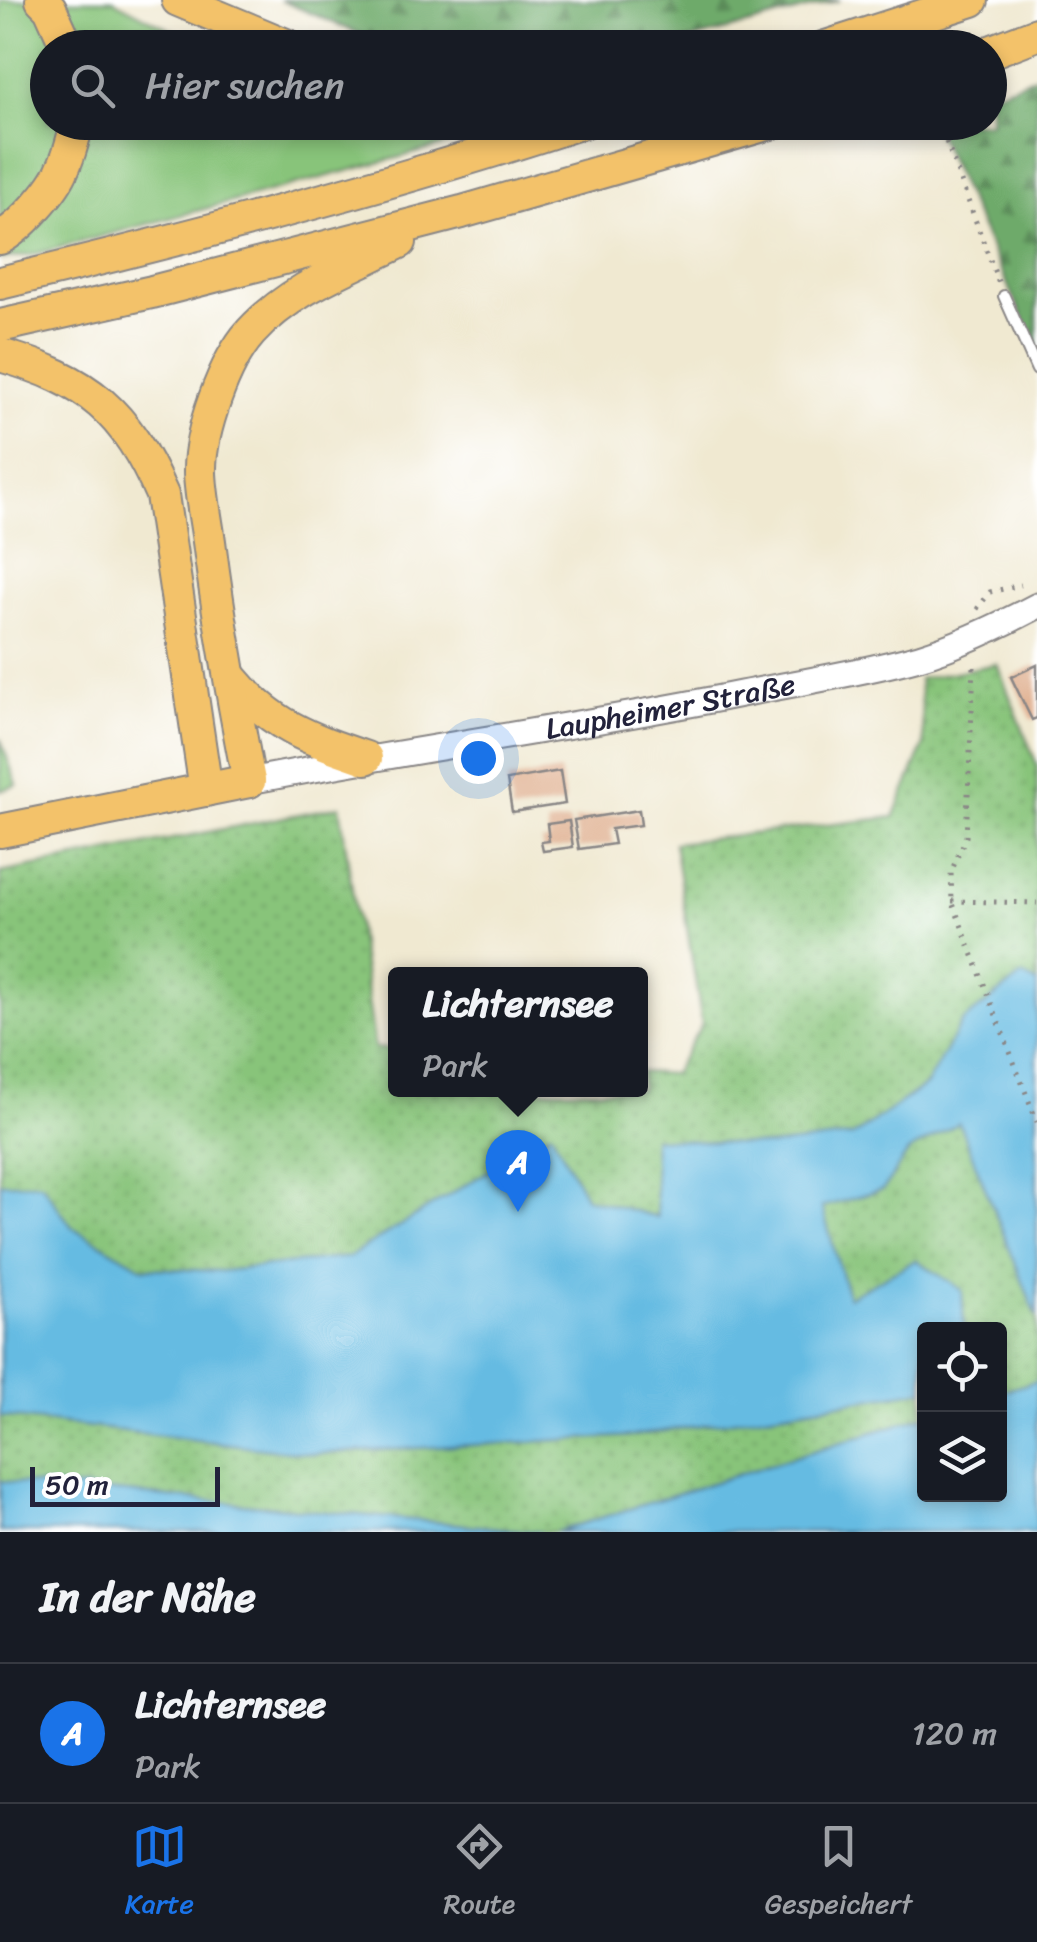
<!DOCTYPE html>
<html lang="de">
<head>
<meta charset="utf-8">
<style>
	body { margin:0; font-family:Sriracha,sans-serif; background:#20242c; color:#f1f3f6 }
	.controls { position:absolute; right:30px; bottom:30px; display:grid; overflow:hidden; border-radius:10px; box-shadow:0 5px 15px #0003 }
	.controls button { width:90px; height:90px; display:grid; place-items:center; padding:0; border:0; border-bottom:2px solid #363941; background:#171b24; color:#f1f3f6; font:50px sans-serif }
	.scale { position:absolute; left:30px; bottom:25px; width:190px; box-sizing:border-box; padding-left:10px; border:5px solid #22223b; border-top:0; font-size:28px; line-height:35px; white-space:nowrap; color:#22223b; -webkit-text-stroke:8px #fff; paint-order:stroke }
	.you { position:absolute; left:478px; top:758px; width:35px; height:35px; margin:-25px; border:8px solid #fff; border-radius:50%; background:#1a73e8; box-shadow:0 0 0 15px #1a73e833 }
	.badge { display:grid; place-items:center; width:65px; height:65px; border-radius:50%; background:#1a73e8; color:#fff; font-size:32px; font-weight:700 }
	.pin { position:absolute; translate:-50% -82px; filter:drop-shadow(0 2px 5px #0008) }
	.pin::after { content:''; position:absolute; top:52px; width:35px; height:30px; background:inherit; clip-path:polygon(0 0,100% 0,50% 100%) }
	.popup { position:absolute; left:388px; top:967px; width:260px; height:130px; box-sizing:border-box; display:grid; place-content:center; border-radius:10px; background:#171b24; filter:drop-shadow(0 2px 8px #0005); font-size:32px; white-space:nowrap; color:#9ea1a6 }
	.popup b { font-size:38px; color:#f1f3f6 }
	.popup::after { content:''; position:absolute; left:50%; top:100%; margin-left:-20px; border:20px solid transparent; border-top-color:#171b24 }
	.list { margin:0; padding:0; list-style:none }
	h2 { display:flex; justify-content:space-between; align-items:center; height:130px; margin:0; padding:0 40px; font-size:42px }
	h2 small { font-size:32px; font-weight:400; color:#9ea1a6 }
	.list li { display:grid; grid-template-columns:65px 1fr auto; gap:30px; align-items:center; box-sizing:border-box; height:140px; padding:0 40px; border-top:2px solid #363941 }
	.list b { display:block; font-size:38px; white-space:nowrap }
	.list p { margin:0; font-size:32px; white-space:nowrap; color:#9ea1a6 }
	.list em { font-size:32px; font-style:normal; color:#9ea1a6 }
	.icon { flex:none; width:55px; height:55px; fill:none; stroke:currentColor; stroke-width:2; stroke-linecap:round; stroke-linejoin:round }
	.map { position:relative; flex:none; width:1037px; height:1532px; overflow:hidden }
	.search { position:absolute; background:#171b24; box-shadow:0 5px 15px #0003; left:30px; right:30px; top:30px; height:110px; display:flex; align-items:center; gap:25px; box-sizing:border-box; padding:0 35px; border-radius:55px; color:#9ea1a6; font-size:38px }
	.sheet { height:270px; background:#171b24 }
	nav { display:flex; justify-content:space-around; align-items:center; box-sizing:border-box; height:140px; border-top:2px solid #363941; background:#171b24; font-size:28px; color:#9ea1a6 }
	nav a { display:grid; justify-items:center; gap:5px }
	nav .on { color:#1a73e8 }
	.map>svg:first-child { display:block }
	.grass { fill:#88c47a; stroke:#55735a; stroke-width:2.5 }
	.forest { fill:url(#forest-firs); stroke:#486652; stroke-width:2.5 }
	.park { fill:url(#park-dots); stroke:#55735a; stroke-width:2.5; fill-rule:evenodd }
	.water { fill:#65bbe2; stroke:#446e8e; stroke-width:2.5 }
	.building { fill:#e2b698 }
	.lines { fill:none; stroke-linecap:round; stroke-linejoin:round }
	.service-casing { stroke:#898686; stroke-width:14 }
	.tertiary-casing { stroke:#898686; stroke-width:29 }
	.primary-casing { stroke:#898686; stroke-width:36 }
	.trunk-casing { stroke:#898686; stroke-width:36 }
	.path { stroke:#898686; stroke-width:5; stroke-dasharray:2.5 8; stroke-linecap:butt }
	.service { stroke:#fff; stroke-width:10 }
	.tertiary { stroke:#fff; stroke-width:25 }
	.primary { stroke:#f3c26a; stroke-width:32 }
	.trunk { stroke:#f3c26a; stroke-width:32 }
	.labels { text-anchor:middle; dominant-baseline:central; stroke-width:10; stroke-linejoin:round; paint-order:stroke }
	.street-label { font-size:30px; fill:#22223b; stroke:#fff }
</style>
</head>
<body>
<div class="map">
<svg width="1037" height="1532" viewBox="0 0 1037 1532">
	<defs>
		<pattern id="forest-firs" width="22" height="20" patternUnits="userSpaceOnUse" patternTransform="scale(2.5)"><rect width="22" height="20" fill="#6eaa6a"/><path d="M5 1l3.5 6h-7zM16 11l3.5 6h-7z" fill="#5a8a58"/></pattern>
		<pattern id="park-dots" width="8" height="8" patternUnits="userSpaceOnUse" patternTransform="scale(2.5)"><rect width="8" height="8" fill="#88c47a"/><path d="M2 2h.1M6 6h.1" fill="none" stroke="#75a86a" stroke-width="1.8" stroke-linecap="round"/></pattern>
	</defs>
	<rect width="100%" height="100%" fill="#fff"/>
	<filter id="ink" filterUnits="userSpaceOnUse"><feTurbulence type="fractalNoise" baseFrequency=".01" numOctaves="2"/><feDisplacementMap in="SourceGraphic" scale="20" xChannelSelector="R" yChannelSelector="G"/><feConvolveMatrix kernelMatrix="1 2 1 2 8 2 1 2 1" color-interpolation-filters="sRGB"/></filter>
	<filter id="wash" filterUnits="userSpaceOnUse"><feTurbulence type="fractalNoise" baseFrequency=".0048" numOctaves="4" result="noise"/><feDisplacementMap in="SourceGraphic" scale="40" xChannelSelector="R" yChannelSelector="G"/><feGaussianBlur stdDeviation="2.25" result="paint"/><feColorMatrix in="noise" values="0 0 0 0 0 0 0 0 0 0 0 0 0 0 0 0 0 1.4 0 .05"/><feComposite in="paint" operator="in"/></filter>
	<g filter="url(#wash)">
		<rect width="100%" height="100%" fill="#f0e9d1"/>
		<g class="grass">
			<polygon points="0,0 113,0 171,30 223,47 48,48 48,122 485,123 487,134 31,255 0,259"/>
			<polygon points="0,738 17,785 0,791"/>
		</g>
		<g class="forest">
			<polygon points="280,0 840,0 665,47 414,48 388,46"/>
			<polygon points="1037,76 1037,348 932,123 990,122 990,94"/>
		</g>
		<path class="park" d="M997 664 1037 765V1532H0V873L340 806 375 1048 395 1050 396 1090H640L641 1072 673 1074 702 1024 674 843 894 817 924 745 919 679ZM924 1330H1000V1494H924Z"/>
		<g class="water">
			<polygon points="1022,976 1037,983 1037,1317 959,1123 908,1152 883,1190 822,1207 848,1297 916,1260 962,1290 964,1329 924,1330 924,1390 633,1436 312,1454 0,1416 0,1183 41,1183 72,1227 143,1268 222,1271 349,1257 551,1132 586,1198 657,1217 653,1138 771,1146 853,1136 926,1085 962,1022"/>
			<polygon points="1037,1381 1037,1532 556,1532 924,1416 924,1494 1000,1494 1000,1392"/>
			<polygon points="0,1481 541,1532 0,1532"/>
		</g>
		<g id="blocks">
			<g class="building">
				<polygon points="1037,665 1037,718 1032,720 1011,677"/>
				<polygon points="560,771 565,804 512,812 507,780"/>
				<polygon points="639,810 641,825 611,829 614,844 579,849 574,820"/>
				<polygon points="569,821 573,847 543,851 541,842 549,841 547,824"/>
			</g>
		</g>
	</g>
	<g filter="url(#ink)">
		<use href="#blocks" fill-opacity="0" stroke="#898686" stroke-width="2.5"/>
		<g class="lines">
			<g class="service-casing">
				<polyline id="service" points="1004,296 1037,370"/>
			</g>
			<g class="tertiary-casing">
				<g id="tertiary">
					<path id="s1" d="M249 781C413 749 578 727 741 694 800 682 861 673 919 657 960 645 999 626 1037 606"/>
				</g>
			</g>
			<g class="primary-casing">
				<polyline id="primary" points="0,831 249,781"/>
			</g>
			<g class="trunk-casing">
				<g id="trunk">
					<polyline points="42,0 50,8 68,48"/>
					<polyline points="178,0 293,48"/>
					<polyline points="823,48 972,0"/>
					<polyline points="990,52 1037,34"/>
					<path d="M0 238C20 228 55 189 63 168 70 154 73 137 78 122"/>
					<path d="M0 283C196 236 391 185 583 122"/>
					<polyline points="0,326 152,292 462,212 774,122"/>
					<path d="M0 355C89 380 125 411 162 495L206 790"/>
					<path d="M231 677C270 725 310 739 366 758"/>
					<path d="M249 781C234 704 220 627 210 549 207 524 201 498 200 473 199 433 224 362 251 332 291 288 348 268 400 242"/>
				</g>
			</g>
			<g class="path">
				<polyline points="939,122 999,284"/>
				<polyline points="977,609 990,592 1021,585"/>
				<polyline points="974,667 966,837 951,872 952,901 1037,1122"/>
				<polyline points="952,901 1037,903"/>
			</g>
			<use href="#service" class="service"/>
			<use href="#tertiary" class="tertiary"/>
			<use href="#primary" class="primary"/>
			<use href="#trunk" class="trunk"/>
		</g>
	</g>
	<g class="labels">
		<g class="street-label">
			<text stroke="none"><textPath href="#s1" startOffset="428">Laupheimer Straße</textPath></text>
		</g>
	</g>
</svg>
<div class="controls">
<button><svg class="icon" aria-label="locate" viewBox="0 0 24 24"><circle cx="12" cy="12" r="6"/><path d="M12 2v4M12 18v4M2 12h4M18 12h4"/></svg></button>
<button><svg class="icon" aria-label="layers" viewBox="0 0 24 24"><path d="M12 4l9 5-9 5-9-5zM3 14l9 5 9-5"/></svg></button>
</div>
<div class="scale">50 m</div>
<div class="you"></div>
<div class="pin badge" style="left:518px;top:1212px">A</div>
<div class="popup"><b>Lichternsee</b>Park</div>
<div class="search"><svg class="icon" aria-label="search" viewBox="0 0 24 24"><circle cx="10" cy="10" r="6"/><path d="M15 15l6 6"/></svg>Hier suchen</div>
</div>
<section class="sheet">
<h2>In der Nähe<small></small></h2>
<ul class="list">
<li><span class="badge">A</span><div><b>Lichternsee</b><p>Park</p></div><em>120 m</em></li>
</ul>
</section>
<nav>
<a class="on"><svg class="icon" aria-label="map" viewBox="0 0 24 24"><path d="M3 6l6-2 6 2 6-2v14l-6 2-6-2-6 2zM9 4v14M15 6v14"/></svg>Karte</a>
<a><svg class="icon" aria-label="directions" viewBox="0 0 24 24"><path d="M12 3l9 9-9 9-9-9zM9 14v-3h6M13 9l2 2-2 2"/></svg>Route</a>
<a><svg class="icon" aria-label="saved" viewBox="0 0 24 24"><path d="M7 4h10v16l-5-4-5 4z"/></svg>Gespeichert</a>
</nav>
</body>
</html>
